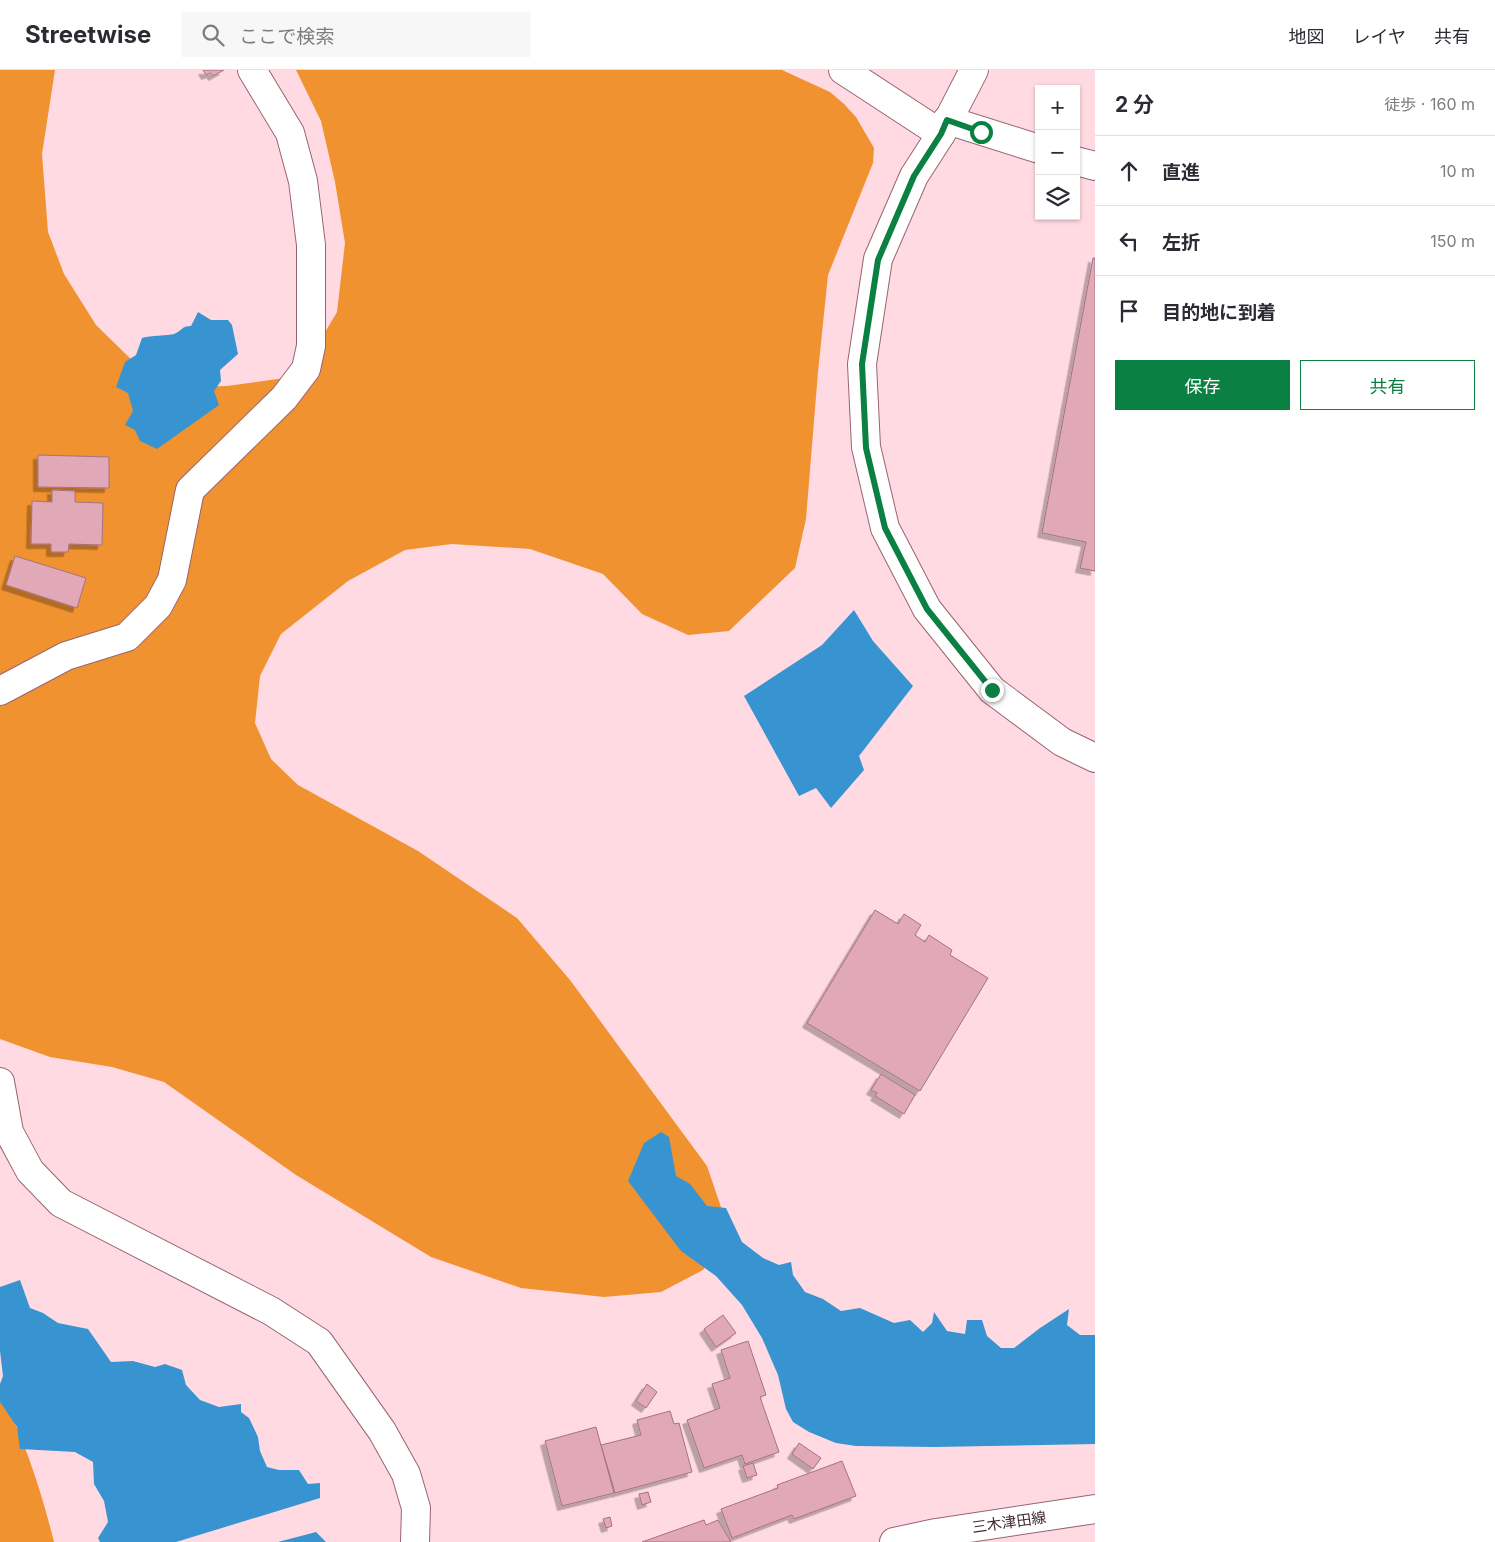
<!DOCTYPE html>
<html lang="ja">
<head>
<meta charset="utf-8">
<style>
	body { margin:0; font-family:Inter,"Noto Sans JP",sans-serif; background:#f7f7f7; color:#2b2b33 }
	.controls { position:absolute; right:15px; top:15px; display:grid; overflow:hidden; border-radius:0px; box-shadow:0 1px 4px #0004 }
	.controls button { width:45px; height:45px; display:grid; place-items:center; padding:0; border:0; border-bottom:1px solid #e1e1e2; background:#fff; color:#2b2b33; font:25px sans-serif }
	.stop { position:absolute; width:15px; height:15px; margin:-11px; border:4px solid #0b8043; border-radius:50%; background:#fff }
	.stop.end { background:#0b8043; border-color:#fff; box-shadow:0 1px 5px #0008 }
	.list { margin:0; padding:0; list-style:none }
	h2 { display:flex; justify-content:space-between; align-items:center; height:65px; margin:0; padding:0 20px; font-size:21px }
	h2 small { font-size:16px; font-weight:400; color:#7c7c81 }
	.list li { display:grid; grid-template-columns:32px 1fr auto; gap:15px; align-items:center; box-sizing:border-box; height:70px; padding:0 20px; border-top:1px solid #e1e1e2 }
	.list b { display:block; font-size:19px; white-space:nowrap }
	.list em { font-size:16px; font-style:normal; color:#7c7c81 }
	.actions { display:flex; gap:10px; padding:15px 20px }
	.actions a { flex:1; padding:11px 0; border:1px solid #0b8043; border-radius:0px; text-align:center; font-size:18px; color:#0b8043 }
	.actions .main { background:#0b8043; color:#fff }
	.icon { flex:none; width:28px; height:28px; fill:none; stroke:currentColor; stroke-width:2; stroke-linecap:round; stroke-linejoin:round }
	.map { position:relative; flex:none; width:1095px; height:1472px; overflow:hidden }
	header { display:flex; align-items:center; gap:30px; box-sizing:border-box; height:70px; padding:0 25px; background:#fff; border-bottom:1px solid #e1e1e2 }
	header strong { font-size:24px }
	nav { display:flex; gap:28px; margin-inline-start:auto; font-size:18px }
	.search { width:350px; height:45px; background:#f7f7f7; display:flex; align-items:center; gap:12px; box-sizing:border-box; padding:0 18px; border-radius:0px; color:#7c7c81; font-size:19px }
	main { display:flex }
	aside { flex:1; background:#fff }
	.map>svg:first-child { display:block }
	.forest { fill:#f19230 }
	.water { fill:#3794d0 }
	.building { fill:#e1a8b7; stroke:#a67180; filter:url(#shadow) }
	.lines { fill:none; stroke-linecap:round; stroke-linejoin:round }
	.street-casing { stroke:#986473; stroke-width:30 }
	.secondary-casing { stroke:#986473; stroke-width:30 }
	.primary-casing { stroke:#986473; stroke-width:30 }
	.street { stroke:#fff; stroke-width:28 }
	.secondary { stroke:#fff; stroke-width:28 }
	.primary { stroke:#fff; stroke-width:28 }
	.route { stroke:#0b8043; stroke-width:6 }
	.labels { text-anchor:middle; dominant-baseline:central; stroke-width:4.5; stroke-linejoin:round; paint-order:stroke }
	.street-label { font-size:15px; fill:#412a31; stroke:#fff }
</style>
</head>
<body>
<header>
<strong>Streetwise</strong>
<div class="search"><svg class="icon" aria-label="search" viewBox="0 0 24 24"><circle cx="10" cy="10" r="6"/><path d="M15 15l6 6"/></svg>ここで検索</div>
<nav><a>地図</a><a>レイヤ</a><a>共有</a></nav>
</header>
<main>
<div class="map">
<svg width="1095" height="1472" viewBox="0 0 1095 1472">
	<defs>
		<filter id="shadow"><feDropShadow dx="-4.5" dy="4.5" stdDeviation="0" flood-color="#0004"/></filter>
	</defs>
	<rect width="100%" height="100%" fill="#ffdae3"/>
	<g class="forest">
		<polygon points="0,0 55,0 42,84 48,162 64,204 96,255 138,296 190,317 227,316 299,306 337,242 345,173 335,112 321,51 296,0 782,0 830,22 844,34 856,47 874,78 873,93 828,205 818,302 806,449 795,498 729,561 688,565 642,544 603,504 530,479 452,474 405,480 348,511 281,564 260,606 255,653 271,689 298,715 418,781 517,848 570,910 707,1096 723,1143 718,1179 703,1200 661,1222 604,1227 521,1218 431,1187 296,1105 164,1012 112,997 50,987 0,969"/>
		<path d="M0 1323C25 1369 41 1421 54 1472H0Z"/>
	</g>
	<g class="water">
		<path d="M198 242 211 250H228L232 255 238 284 220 300 221 311 214 321 219 335 157 379 140 371 135 360 125 355 133 341 128 323 116 317 125 292 136 285 142 268C151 265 167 266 174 264 182 261 181 256 191 256Z"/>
		<polygon points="854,540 873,571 913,616 859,686 864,700 831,738 816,718 799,726 744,626 822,575"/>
		<polygon points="661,1062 669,1067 676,1106 690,1114 707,1136 726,1138 742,1172 763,1188 779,1195 791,1192 793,1205 805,1222 823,1229 841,1241 860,1238 894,1253 910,1250 923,1262 932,1253 934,1242 947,1261 965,1264 967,1250 982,1250 987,1266 1001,1278 1014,1278 1040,1258 1069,1239 1067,1255 1080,1265 1095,1265 1095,1374 934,1377 856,1376 836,1373 809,1362 793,1352 786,1339 778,1305 762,1268 742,1235 716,1206 681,1181 628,1111 644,1073"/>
		<polygon points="20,1210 30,1238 43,1243 58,1253 88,1259 111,1292 133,1291 155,1297 165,1294 182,1300 186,1315 200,1330 219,1337 241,1334 241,1342 249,1348 258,1367 260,1381 267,1397 279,1400 299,1400 308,1414 320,1413 320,1428 176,1472 100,1472 98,1468 108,1452 104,1431 94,1414 93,1392 75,1382 20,1379 17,1357 0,1332 0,1314 3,1306 0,1281 0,1217"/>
		<polygon points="316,1462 326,1472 278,1472"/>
	</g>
	<g class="building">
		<polygon points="203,0 224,0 213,6 211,3 206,5"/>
		<polygon points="1093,188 1095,188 1095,501 1080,498 1086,472 1042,463"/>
		<polygon points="38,385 109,387 109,418 38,417"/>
		<polygon points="52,420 75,421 75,432 103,433 102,475 69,474 68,482 51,482 51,474 31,474 32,431 52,432"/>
		<polygon points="15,486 86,508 77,538 6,515"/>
		<polygon points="875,840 898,854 904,844 921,855 915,865 925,872 929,865 952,880 950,885 988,908 920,1021 807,953"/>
		<polygon points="881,1004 915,1025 904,1044 875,1026 877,1023 871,1020"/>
		<polygon points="723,1245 736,1263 716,1277 704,1259"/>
		<polygon points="748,1271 766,1325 760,1327 779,1382 745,1394 742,1385 704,1398 687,1350 720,1338 712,1314 730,1308 721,1280"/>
		<polygon points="647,1314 657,1322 646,1338 636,1331"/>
		<polygon points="670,1341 674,1354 679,1353 692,1402 615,1423 601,1375 641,1365 637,1350"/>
		<polygon points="596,1357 614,1423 562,1436 545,1371"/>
		<polygon points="799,1373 821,1388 813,1399 792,1384"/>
		<polygon points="842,1391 856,1426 794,1449 792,1445 732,1468 721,1439 778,1418 777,1415"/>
		<polygon points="753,1393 757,1405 747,1408 743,1396"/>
		<polygon points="648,1422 651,1432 642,1435 639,1424"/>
		<polygon points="610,1447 612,1456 606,1458 603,1449"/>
		<polygon points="704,1450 706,1455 718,1450 731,1472 642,1472"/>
	</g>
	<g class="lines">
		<g class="street-casing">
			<g id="street">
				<polyline points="843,0 941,64"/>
				<polyline points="947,50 1039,79"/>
				<polyline points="1076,91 1095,96"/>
				<polyline points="0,621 66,586 127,567 158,536 172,510 190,420 284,328 306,299 311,276 311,175 303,111 290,63 252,0"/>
				<polyline points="0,1012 9,1062 30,1101 61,1133 271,1241 319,1272 382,1361 406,1404 416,1438 415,1472"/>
			</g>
		</g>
		<g class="secondary-casing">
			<polyline id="secondary" points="974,0 941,64 914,106 878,189 862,294 866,377 885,458 927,539 992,620 1062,672 1095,688"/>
		</g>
		<g class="primary-casing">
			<polyline id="primary" points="894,1472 936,1463 1095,1439"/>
		</g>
		<use href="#street" class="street"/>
		<use href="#secondary" class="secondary"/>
		<use href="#primary" class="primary"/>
	</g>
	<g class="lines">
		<polyline class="route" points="981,62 947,50 941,64 914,106 878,190 862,294 866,378 885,458 927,539 992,620"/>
	</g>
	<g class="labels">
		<g class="street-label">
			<text transform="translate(1009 1452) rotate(-8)">三木津田線</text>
		</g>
	</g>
</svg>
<div class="controls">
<button>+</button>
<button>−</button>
<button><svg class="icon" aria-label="layers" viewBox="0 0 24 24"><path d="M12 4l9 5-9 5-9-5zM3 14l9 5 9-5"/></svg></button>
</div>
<div class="stop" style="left:981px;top:62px"></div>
<div class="stop end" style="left:992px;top:620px"></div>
</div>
<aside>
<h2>2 分<small>徒歩 · 160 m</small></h2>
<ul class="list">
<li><svg class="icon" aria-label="ahead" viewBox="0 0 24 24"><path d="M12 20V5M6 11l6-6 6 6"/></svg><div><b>直進</b></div><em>10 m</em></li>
<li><svg class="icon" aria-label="left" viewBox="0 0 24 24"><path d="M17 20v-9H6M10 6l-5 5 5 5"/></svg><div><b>左折</b></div><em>150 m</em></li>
<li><svg class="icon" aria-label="arrive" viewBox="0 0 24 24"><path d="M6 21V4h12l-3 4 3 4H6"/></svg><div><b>目的地に到着</b></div></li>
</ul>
<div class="actions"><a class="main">保存</a><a>共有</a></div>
</aside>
</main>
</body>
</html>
